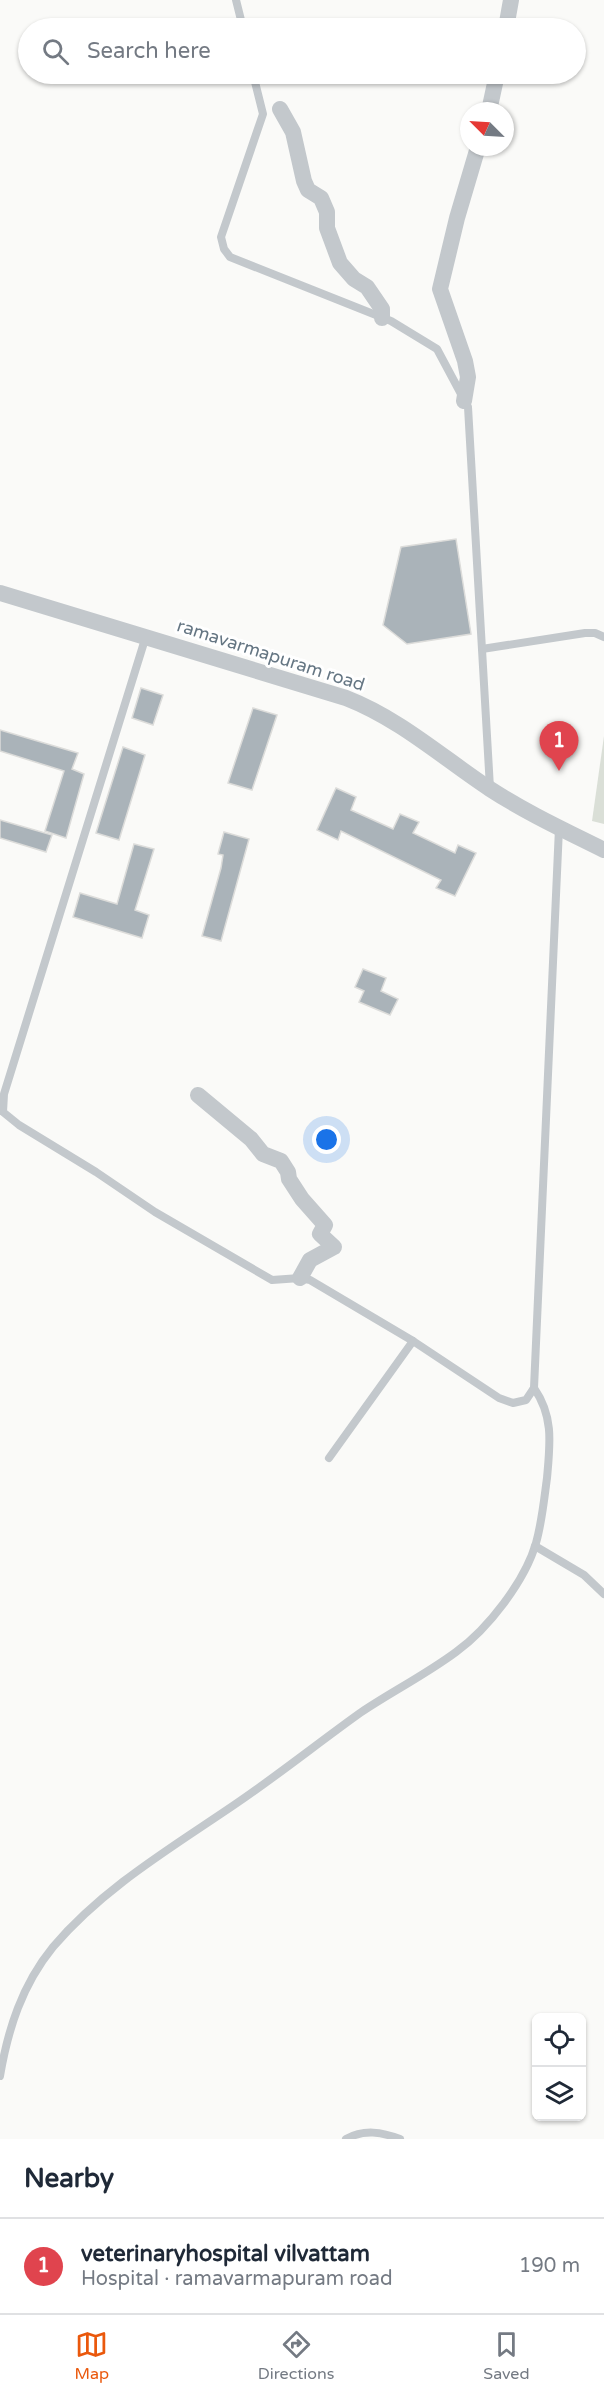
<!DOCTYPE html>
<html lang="en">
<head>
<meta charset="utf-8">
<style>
	body { margin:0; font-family:"Varela Round",sans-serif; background:#f2f2f3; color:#1f2937 }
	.controls { position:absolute; right:18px; bottom:18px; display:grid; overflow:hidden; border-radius:9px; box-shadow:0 2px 4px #0004 }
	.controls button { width:54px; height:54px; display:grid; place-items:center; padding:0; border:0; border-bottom:2px solid #e0e1e3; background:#fff; color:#1f2937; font:30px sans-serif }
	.compass { position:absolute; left:460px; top:102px; width:54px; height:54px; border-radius:50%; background:#fff; box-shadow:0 2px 4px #0004; rotate:294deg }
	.you { position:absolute; left:327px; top:1140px; width:21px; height:21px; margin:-15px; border:4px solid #fff; border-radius:50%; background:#1a73e8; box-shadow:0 0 0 9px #1a73e833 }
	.badge { display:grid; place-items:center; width:39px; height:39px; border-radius:50%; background:#ea580c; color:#fff; font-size:20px; font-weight:700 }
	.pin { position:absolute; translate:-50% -50px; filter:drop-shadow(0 2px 3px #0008) }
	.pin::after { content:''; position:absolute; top:32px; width:21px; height:18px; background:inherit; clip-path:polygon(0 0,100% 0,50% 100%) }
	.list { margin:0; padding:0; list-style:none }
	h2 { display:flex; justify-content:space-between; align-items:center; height:78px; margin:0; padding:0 24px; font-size:26px }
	h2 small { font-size:20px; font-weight:400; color:#747a83 }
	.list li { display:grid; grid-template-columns:39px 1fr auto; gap:18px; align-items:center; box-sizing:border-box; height:96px; padding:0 24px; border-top:2px solid #e0e1e3 }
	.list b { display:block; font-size:22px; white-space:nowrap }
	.list p { margin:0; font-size:20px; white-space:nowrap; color:#747a83 }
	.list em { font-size:20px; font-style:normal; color:#747a83 }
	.icon { flex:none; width:33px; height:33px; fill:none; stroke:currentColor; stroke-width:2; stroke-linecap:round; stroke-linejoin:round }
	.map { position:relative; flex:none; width:604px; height:2139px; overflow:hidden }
	.search { position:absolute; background:#fff; box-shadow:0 2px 4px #0004; left:18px; right:18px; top:18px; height:66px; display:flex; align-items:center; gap:15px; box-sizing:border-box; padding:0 21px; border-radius:33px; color:#747a83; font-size:22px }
	.sheet { height:174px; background:#fff }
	nav { display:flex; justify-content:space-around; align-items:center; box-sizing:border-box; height:84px; border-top:2px solid #e0e1e3; background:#fff; font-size:16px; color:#747a83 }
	nav a { display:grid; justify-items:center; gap:3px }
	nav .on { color:#ea580c }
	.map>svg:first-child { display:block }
	.green { fill:#dadfd7 }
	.building { fill:#aab3b9; stroke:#dcdcda; stroke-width:1.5 }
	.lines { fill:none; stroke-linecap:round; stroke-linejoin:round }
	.service { stroke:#c3c8cc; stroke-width:8 }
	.minor { stroke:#c3c8cc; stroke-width:16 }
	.labels { text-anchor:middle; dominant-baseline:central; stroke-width:6; stroke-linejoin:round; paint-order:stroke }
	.street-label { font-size:18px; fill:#657683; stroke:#fff }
</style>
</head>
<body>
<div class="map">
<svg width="604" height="2139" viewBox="0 0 604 2139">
	<rect width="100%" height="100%" fill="#fafaf8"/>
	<polygon class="green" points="604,736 604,824 592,821"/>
	<g class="building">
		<polygon points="456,539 471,634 407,644 383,625 401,547"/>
		<polygon points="141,688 163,695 153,725 132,718"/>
		<polygon points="253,708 277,715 252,790 228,783"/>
		<polygon points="0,730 78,753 72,769 84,774 66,838 45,831 64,771 0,751"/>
		<polygon points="123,747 145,755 119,840 96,833"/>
		<polygon points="336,788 356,797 351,810 393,829 400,814 419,822 413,833 455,853 458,845 476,853 455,896 436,888 441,880 341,831 338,840 317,830"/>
		<polygon points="0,820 52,835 46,852 0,838"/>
		<polygon points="224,832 249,839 221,941 202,936 221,868 223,855 218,854"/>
		<polygon points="134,844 154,849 135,910 149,915 142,938 73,917 80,893 117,904"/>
		<polygon points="363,969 386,978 381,991 398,999 390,1015 359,1002 364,991 355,987"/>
	</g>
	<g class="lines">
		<g class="service">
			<polyline points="236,0 243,28"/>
			<polyline points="253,74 263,114 221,237 224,249 230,257 391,321 437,349 468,407 490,788"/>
			<polyline points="146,636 4,1094 3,1112 19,1125 96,1172 155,1212 272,1280 300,1278 310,1280 413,1341 499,1398 513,1403 526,1400 534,1388 559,828"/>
			<polyline points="482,649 585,633 595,633 604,637"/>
			<polyline points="329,1458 413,1341"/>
			<polyline points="535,1546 584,1575 604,1594"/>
			<path d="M0 2076C8 2029 22 1985 53 1947 103 1888 171 1848 234 1805 277 1776 318 1743 360 1713 391 1692 425 1675 456 1652 488 1629 525 1581 536 1543 542 1522 544 1500 547 1478 550 1444 554 1417 534 1388"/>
			<path d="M346 2139C364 2129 382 2132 400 2139"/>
		</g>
		<g class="minor">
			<polyline points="506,28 511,0"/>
			<polyline points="280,109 293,132 304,181 308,190 321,198 327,212 327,228 340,263 354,279 367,287 382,309 382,318"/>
			<polyline points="489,111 497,74"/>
			<polyline points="464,401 468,377 465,361 440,289 457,218 478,147"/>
			<path d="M0 593 346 698C400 719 443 758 490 789 527 813 566 831 604 850"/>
			<polyline points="198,1095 251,1139 263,1154 281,1161 288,1172 289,1179 302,1199 325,1225 320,1234 334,1247 310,1260 300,1278"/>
		</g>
	</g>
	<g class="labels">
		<g class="street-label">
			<text transform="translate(271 655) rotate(18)">ramavarmapuram road</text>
		</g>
	</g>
</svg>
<div class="controls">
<button><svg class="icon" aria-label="locate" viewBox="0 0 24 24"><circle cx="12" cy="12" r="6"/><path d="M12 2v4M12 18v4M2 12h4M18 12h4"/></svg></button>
<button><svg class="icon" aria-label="layers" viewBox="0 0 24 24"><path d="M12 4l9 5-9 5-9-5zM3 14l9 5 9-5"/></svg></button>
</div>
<svg class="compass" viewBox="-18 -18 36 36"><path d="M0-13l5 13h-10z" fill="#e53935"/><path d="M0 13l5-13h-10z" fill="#747a83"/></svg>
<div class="you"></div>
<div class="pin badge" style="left:559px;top:771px;background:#e0444e">1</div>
<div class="search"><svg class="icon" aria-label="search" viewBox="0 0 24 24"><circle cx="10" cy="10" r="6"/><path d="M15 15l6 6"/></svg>Search here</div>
</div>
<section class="sheet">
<h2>Nearby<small></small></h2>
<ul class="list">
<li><span class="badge" style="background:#e0444e">1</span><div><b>veterinaryhospital vilvattam</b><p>Hospital · ramavarmapuram road</p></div><em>190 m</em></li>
</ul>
</section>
<nav>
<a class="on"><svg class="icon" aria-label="map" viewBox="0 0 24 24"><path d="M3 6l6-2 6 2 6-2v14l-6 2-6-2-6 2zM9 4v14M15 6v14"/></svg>Map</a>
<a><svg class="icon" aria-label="directions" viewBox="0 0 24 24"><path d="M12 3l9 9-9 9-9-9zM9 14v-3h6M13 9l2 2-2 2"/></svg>Directions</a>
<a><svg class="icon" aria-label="saved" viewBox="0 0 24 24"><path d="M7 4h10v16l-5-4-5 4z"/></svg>Saved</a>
</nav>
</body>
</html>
